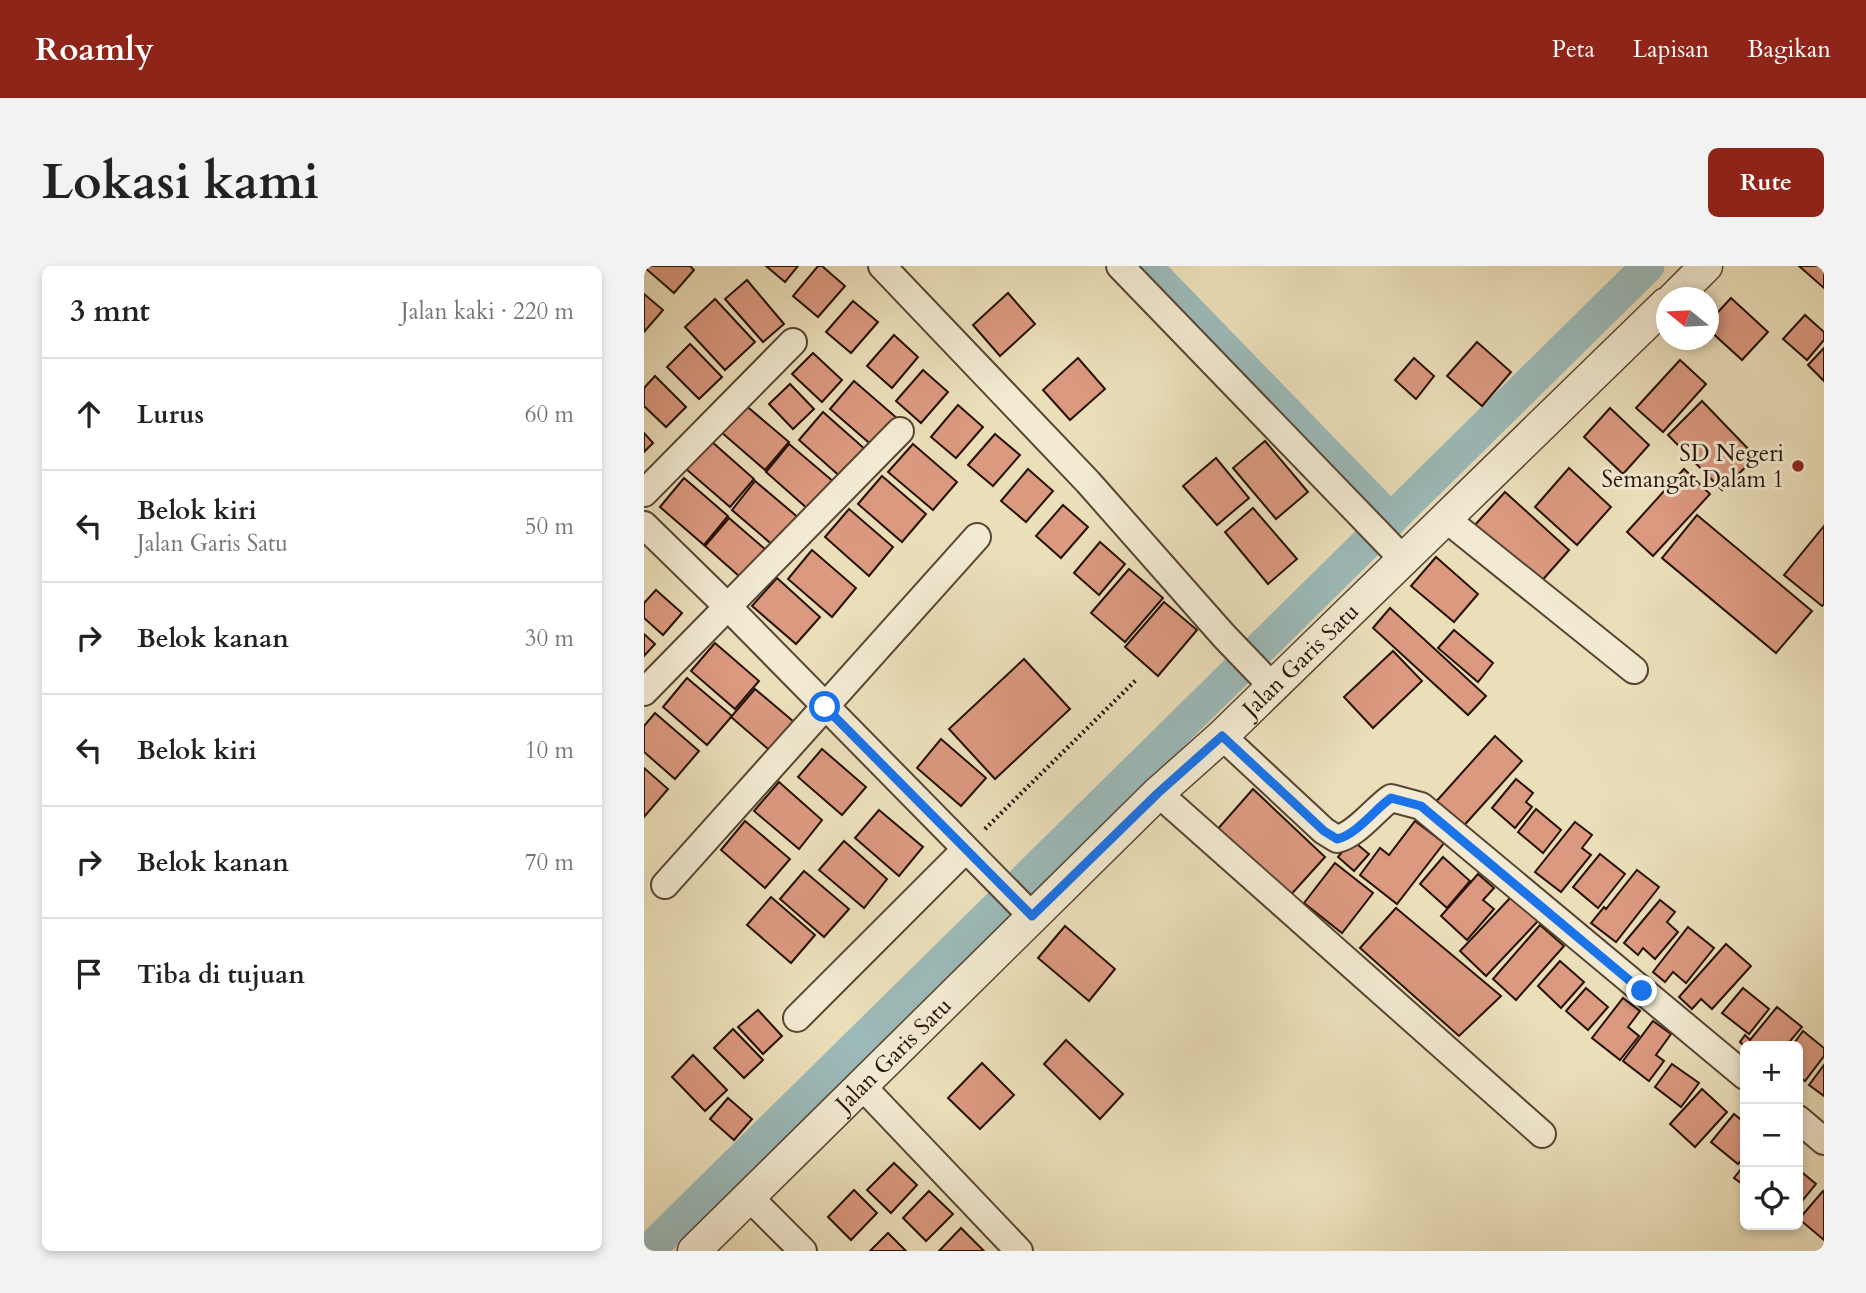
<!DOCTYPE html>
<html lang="id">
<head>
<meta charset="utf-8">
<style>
	body { margin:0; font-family:Cardo,serif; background:#f2f2f2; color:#222 }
	.controls { position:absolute; right:21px; bottom:21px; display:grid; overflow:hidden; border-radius:10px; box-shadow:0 4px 10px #0003 }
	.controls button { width:63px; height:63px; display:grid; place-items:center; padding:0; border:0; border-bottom:2px solid #e0e0e0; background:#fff; color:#222; font:35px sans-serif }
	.compass { position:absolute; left:1012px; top:21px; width:63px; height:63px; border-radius:50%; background:#fff; box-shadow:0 4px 10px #0003; rotate:288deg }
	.stop { position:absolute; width:21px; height:21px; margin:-16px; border:5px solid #1a73e8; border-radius:50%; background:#fff }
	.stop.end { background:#1a73e8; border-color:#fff; box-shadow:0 2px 7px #0008 }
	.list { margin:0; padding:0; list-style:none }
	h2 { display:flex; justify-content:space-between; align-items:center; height:91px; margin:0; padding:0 28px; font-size:30px }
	h2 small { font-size:23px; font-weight:400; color:#767676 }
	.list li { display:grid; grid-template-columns:46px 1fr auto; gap:21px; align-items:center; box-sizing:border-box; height:112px; padding:0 28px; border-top:2px solid #e0e0e0 }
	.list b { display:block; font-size:26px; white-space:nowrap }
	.list p { margin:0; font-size:23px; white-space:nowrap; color:#767676 }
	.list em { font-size:23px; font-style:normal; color:#767676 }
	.icon { flex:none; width:38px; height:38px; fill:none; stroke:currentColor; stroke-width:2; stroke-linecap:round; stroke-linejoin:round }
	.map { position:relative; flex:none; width:1180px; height:985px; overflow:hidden; border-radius:10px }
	header { display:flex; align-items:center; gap:42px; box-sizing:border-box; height:98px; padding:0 35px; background:#8f2418; color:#fff }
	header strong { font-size:33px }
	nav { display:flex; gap:38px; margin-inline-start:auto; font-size:24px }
	.intro { display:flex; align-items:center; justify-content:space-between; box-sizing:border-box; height:168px; padding:0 42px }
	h1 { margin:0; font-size:49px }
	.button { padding:18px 32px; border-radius:10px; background:#8f2418; color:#fff; font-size:24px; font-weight:700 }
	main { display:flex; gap:42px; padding:0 42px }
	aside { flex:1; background:#fff; border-radius:10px; box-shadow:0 4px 10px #0003 }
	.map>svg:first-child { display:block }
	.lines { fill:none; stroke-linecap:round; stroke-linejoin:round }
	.canal { stroke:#9cbab9; stroke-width:33 }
	.building { fill:#db9980; stroke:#261105; stroke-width:2 }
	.minor-casing { stroke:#574432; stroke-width:30 }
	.tertiary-casing { stroke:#574432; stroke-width:35 }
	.path { stroke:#261105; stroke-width:4.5; stroke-dasharray:2 3.5; stroke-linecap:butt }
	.minor { stroke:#f2ead2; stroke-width:26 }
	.tertiary { stroke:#f2ead2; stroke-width:32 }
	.route { stroke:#1a73e8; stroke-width:9 }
	.poi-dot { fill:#8f2418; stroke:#f2ead2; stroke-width:2.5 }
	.labels { text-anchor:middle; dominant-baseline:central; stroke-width:6; stroke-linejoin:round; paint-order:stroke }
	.poi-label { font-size:23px; fill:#261105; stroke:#f2ead2; text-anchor:end }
	.street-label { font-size:23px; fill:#261105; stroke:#f2ead2 }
</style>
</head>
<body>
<header>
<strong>Roamly</strong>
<nav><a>Peta</a><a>Lapisan</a><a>Bagikan</a></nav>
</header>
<div class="intro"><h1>Lokasi kami</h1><a class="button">Rute</a></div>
<main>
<aside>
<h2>3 mnt<small>Jalan kaki · 220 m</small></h2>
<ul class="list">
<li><svg class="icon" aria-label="ahead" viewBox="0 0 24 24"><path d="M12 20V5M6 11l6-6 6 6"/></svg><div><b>Lurus</b></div><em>60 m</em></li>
<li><svg class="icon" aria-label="left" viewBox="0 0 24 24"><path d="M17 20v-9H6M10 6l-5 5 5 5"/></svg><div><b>Belok kiri</b><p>Jalan Garis Satu</p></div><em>50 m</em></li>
<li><svg class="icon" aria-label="right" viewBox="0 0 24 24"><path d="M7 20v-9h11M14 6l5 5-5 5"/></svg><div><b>Belok kanan</b></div><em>30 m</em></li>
<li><svg class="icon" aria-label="left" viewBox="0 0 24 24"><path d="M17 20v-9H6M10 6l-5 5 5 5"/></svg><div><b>Belok kiri</b></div><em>10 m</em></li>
<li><svg class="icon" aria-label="right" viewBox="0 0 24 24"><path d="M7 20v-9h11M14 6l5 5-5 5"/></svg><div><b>Belok kanan</b></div><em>70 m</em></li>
<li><svg class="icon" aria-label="arrive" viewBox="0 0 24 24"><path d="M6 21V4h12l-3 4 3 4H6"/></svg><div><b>Tiba di tujuan</b></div></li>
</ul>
</aside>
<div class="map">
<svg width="1180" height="985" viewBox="0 0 1180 985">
	<rect width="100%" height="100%" fill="#ebdfba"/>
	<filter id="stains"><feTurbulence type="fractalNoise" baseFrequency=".00286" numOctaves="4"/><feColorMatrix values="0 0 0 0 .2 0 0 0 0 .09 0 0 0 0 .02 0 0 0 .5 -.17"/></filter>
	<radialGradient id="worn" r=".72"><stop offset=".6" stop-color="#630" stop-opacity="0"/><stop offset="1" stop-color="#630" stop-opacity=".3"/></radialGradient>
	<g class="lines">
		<g class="canal">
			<polyline points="501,0 747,254"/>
			<polyline points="4,985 1004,0"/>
		</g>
	</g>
	<g class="building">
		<polygon points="1,0 46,0 50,4 30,27 0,1"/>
		<polygon points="122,0 154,0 141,16"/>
		<polygon points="174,0 178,0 201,20 174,51 149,30"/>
		<polygon points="1155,0 1180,0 1180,22"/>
		<polygon points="103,14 140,58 119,76 81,33"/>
		<polygon points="364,27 391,58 356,90 329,59"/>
		<polygon points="0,28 19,44 0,66"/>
		<polygon points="1087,32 1124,66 1098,94 1064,63 1064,57"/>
		<polygon points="71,33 111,76 81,104 41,61"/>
		<polygon points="209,35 234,56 207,87 182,66"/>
		<polygon points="1161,49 1180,66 1180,74 1163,94 1139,73"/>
		<polygon points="250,69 274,91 248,122 223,100"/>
		<polygon points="833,76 867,106 838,140 803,110"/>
		<polygon points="46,78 78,111 55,133 23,101"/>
		<polygon points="1180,82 1180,115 1164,99"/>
		<polygon points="169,87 198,114 178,136 148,108"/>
		<polygon points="434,92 461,123 426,154 399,124"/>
		<polygon points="770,92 790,110 772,133 751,114"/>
		<polygon points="1036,94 1062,118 1019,166 992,142"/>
		<polygon points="279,104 304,126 277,157 252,135"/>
		<polygon points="11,110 42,141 22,161 0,140 0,122"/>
		<polygon points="210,115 254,153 230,181 186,143"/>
		<polygon points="146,118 170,143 149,163 125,138"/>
		<polygon points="1058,135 1112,191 1078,224 1024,169"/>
		<polygon points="100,138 145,176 121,204 77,166"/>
		<polygon points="314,139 339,161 312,192 287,171"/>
		<polygon points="966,142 1005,179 979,208 940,171"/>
		<polygon points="179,146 222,184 199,213 155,174"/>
		<polygon points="0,167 9,177 0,186"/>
		<polygon points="351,168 376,189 349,220 324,199"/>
		<polygon points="67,175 110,213 86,241 42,203"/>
		<polygon points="621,175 664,226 632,253 589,202"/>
		<polygon points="145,178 190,216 165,244 122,206"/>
		<polygon points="269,178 313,216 289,244 244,206"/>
		<polygon points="572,192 605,232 573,259 539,220"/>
		<polygon points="925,202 967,241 933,279 891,241"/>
		<polygon points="384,203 409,225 382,256 357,235"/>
		<polygon points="1040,203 1066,228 1009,290 983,266"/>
		<polygon points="238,210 282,248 258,276 214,238"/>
		<polygon points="40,212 84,250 60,279 16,241"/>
		<polygon points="111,215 156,253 131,281 88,244"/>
		<polygon points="861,226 925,284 895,318 830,260"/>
		<polygon points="419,239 444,261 417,292 392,270"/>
		<polygon points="609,242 653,293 624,318 581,266"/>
		<polygon points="205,243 249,281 225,310 181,271"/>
		<polygon points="1053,249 1168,345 1132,387 1018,292"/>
		<polygon points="85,252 129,290 104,318 61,280"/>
		<polygon points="1180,260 1180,338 1178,340 1140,309"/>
		<polygon points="456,276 481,298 455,329 430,307"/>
		<polygon points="168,284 212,322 188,351 144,313"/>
		<polygon points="792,291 834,328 810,356 767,320"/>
		<polygon points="485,303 519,332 481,376 447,347"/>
		<polygon points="133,312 176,351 152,378 108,340"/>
		<polygon points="12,324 38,347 19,369 0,352 0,337"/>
		<polygon points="520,336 553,364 514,410 481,381"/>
		<polygon points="746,342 842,430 824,449 729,362"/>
		<polygon points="810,364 849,397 834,416 794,382"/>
		<polygon points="0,368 11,378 0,390"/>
		<polygon points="71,377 115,415 91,443 47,405"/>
		<polygon points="749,385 778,415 729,462 700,431"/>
		<polygon points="380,393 426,443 351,513 305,463"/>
		<polygon points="43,412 88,450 63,479 19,441"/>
		<polygon points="111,423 156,461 131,489 87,451"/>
		<polygon points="11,447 55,485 31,513 0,486 0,460"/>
		<polygon points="851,470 878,495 816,564 789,539"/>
		<polygon points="297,473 342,512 317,540 273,502"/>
		<polygon points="178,483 222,521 198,549 154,511"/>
		<polygon points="0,502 24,523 0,551"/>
		<polygon points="872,513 889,527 882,536 888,541 871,562 848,542"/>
		<polygon points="135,516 178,554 155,583 110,545"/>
		<polygon points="609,523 681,591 643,633 572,565"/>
		<polygon points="892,543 917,564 899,587 874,566"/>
		<polygon points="235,544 279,581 255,610 211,572"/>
		<polygon points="101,555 146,593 121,622 77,584"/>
		<polygon points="771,555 800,577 753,638 716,609 736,582 745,589"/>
		<polygon points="931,556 948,569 938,582 947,589 917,626 891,606"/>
		<polygon points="708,574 725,588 710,605 694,591"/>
		<polygon points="200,575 243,613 220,642 175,604"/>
		<polygon points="956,588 981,608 954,642 929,621"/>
		<polygon points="799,591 826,615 803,642 776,618"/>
		<polygon points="691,597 729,627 698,667 660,637"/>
		<polygon points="993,604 1015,621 972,676 947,657 960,641 962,643"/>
		<polygon points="160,605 205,643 180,671 136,633"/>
		<polygon points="834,608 850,622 839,634 850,643 823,674 797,650"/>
		<polygon points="868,630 894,655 842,710 816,685"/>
		<polygon points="127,631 171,669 147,697 103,659"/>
		<polygon points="1016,634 1031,646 1023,656 1034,666 1011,693 999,682 994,689 980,677"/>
		<polygon points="752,642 857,730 815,770 716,682"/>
		<polygon points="896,659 920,680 872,734 849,713"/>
		<polygon points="421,660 471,703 445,735 394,692"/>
		<polygon points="1044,661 1070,682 1042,717 1029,706 1021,716 1009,706"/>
		<polygon points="1082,678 1107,700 1068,743 1057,733 1048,743 1035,731"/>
		<polygon points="916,695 940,716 917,742 894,720"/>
		<polygon points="942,722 964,741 944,764 922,745"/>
		<polygon points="1099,722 1125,743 1105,768 1078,747"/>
		<polygon points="979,732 996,745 984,761 995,770 976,794 948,772"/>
		<polygon points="1133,741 1158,761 1142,780 1101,781 1096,776 1101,769 1106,774"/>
		<polygon points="114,744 138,770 119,788 94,761"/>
		<polygon points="1009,755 1027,768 1012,789 1020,795 1005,815 979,795"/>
		<polygon points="89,763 119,794 100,812 70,782"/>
		<polygon points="1159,765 1180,782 1180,790 1161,815 1154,810 1154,780 1148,780"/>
		<polygon points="422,774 479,828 456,853 400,798"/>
		<polygon points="49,789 83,824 61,845 28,811"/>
		<polygon points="338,797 370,829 336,863 304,832"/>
		<polygon points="1028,798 1055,817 1037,841 1011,821"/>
		<polygon points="1180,799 1180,830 1165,819"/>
		<polygon points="1058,823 1083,846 1051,881 1026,858"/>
		<polygon points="84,832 108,853 90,874 66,853"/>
		<polygon points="1090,848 1101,857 1101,890 1094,898 1067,876"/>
		<polygon points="250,897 273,919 247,947 223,924"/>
		<polygon points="1101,898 1101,920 1090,912"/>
		<polygon points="1154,903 1172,918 1154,940"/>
		<polygon points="210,924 233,947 207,974 184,951"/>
		<polygon points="285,925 309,948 282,975 259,952"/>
		<polygon points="1179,925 1180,926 1180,974 1155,953"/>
		<polygon points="317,962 340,985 295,985"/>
		<polygon points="244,967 262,985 226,985"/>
	</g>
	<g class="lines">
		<g class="minor-casing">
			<g id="minor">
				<polyline points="238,0 444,216 580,370 629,421"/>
				<polyline points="476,0 759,293"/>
				<polyline points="0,227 149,76"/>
				<polyline points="801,252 990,404"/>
				<polyline points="0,259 85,342 388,650"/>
				<polyline points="0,426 256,165"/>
				<path d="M578 470 680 565 693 573C712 569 730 544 747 532L777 540 1101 810"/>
				<polyline points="514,527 898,868"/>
				<polyline points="21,619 333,271"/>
				<polyline points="153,752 321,584"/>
				<polyline points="217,819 375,985"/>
				<polyline points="1154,853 1180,875"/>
				<polyline points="104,930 159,985"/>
			</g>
		</g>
		<g class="tertiary-casing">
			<g id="tertiary">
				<polyline points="1030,32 1062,0"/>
				<path id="s1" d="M50 985 514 527 578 470 1022 38"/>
			</g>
		</g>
		<polyline class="path" points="341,563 492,414"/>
		<use href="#minor" class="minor"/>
		<use href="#tertiary" class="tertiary"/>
	</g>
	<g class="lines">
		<path class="route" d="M181 441 388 650 514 527 578 470 680 565 693 573C712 569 730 544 747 532L777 540 998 725"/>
	</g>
	<circle class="poi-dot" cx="1154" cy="200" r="7"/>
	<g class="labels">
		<g class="poi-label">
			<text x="1140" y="187">SD Negeri<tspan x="1140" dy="26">Semangat Dalam 1</tspan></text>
		</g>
		<g class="street-label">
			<text stroke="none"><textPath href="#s1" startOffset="847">Jalan Garis Satu</textPath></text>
			<text stroke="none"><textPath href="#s1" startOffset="280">Jalan Garis Satu</textPath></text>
		</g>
	</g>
	<rect width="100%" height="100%" filter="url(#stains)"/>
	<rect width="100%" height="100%" fill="url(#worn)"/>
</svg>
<div class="controls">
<button>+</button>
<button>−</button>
<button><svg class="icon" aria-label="locate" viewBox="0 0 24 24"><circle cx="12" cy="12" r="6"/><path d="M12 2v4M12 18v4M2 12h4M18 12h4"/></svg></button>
</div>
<svg class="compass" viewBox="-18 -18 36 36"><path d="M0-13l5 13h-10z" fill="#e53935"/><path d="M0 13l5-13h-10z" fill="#767676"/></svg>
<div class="stop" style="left:181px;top:441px"></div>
<div class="stop end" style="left:998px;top:725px"></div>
</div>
</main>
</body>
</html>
